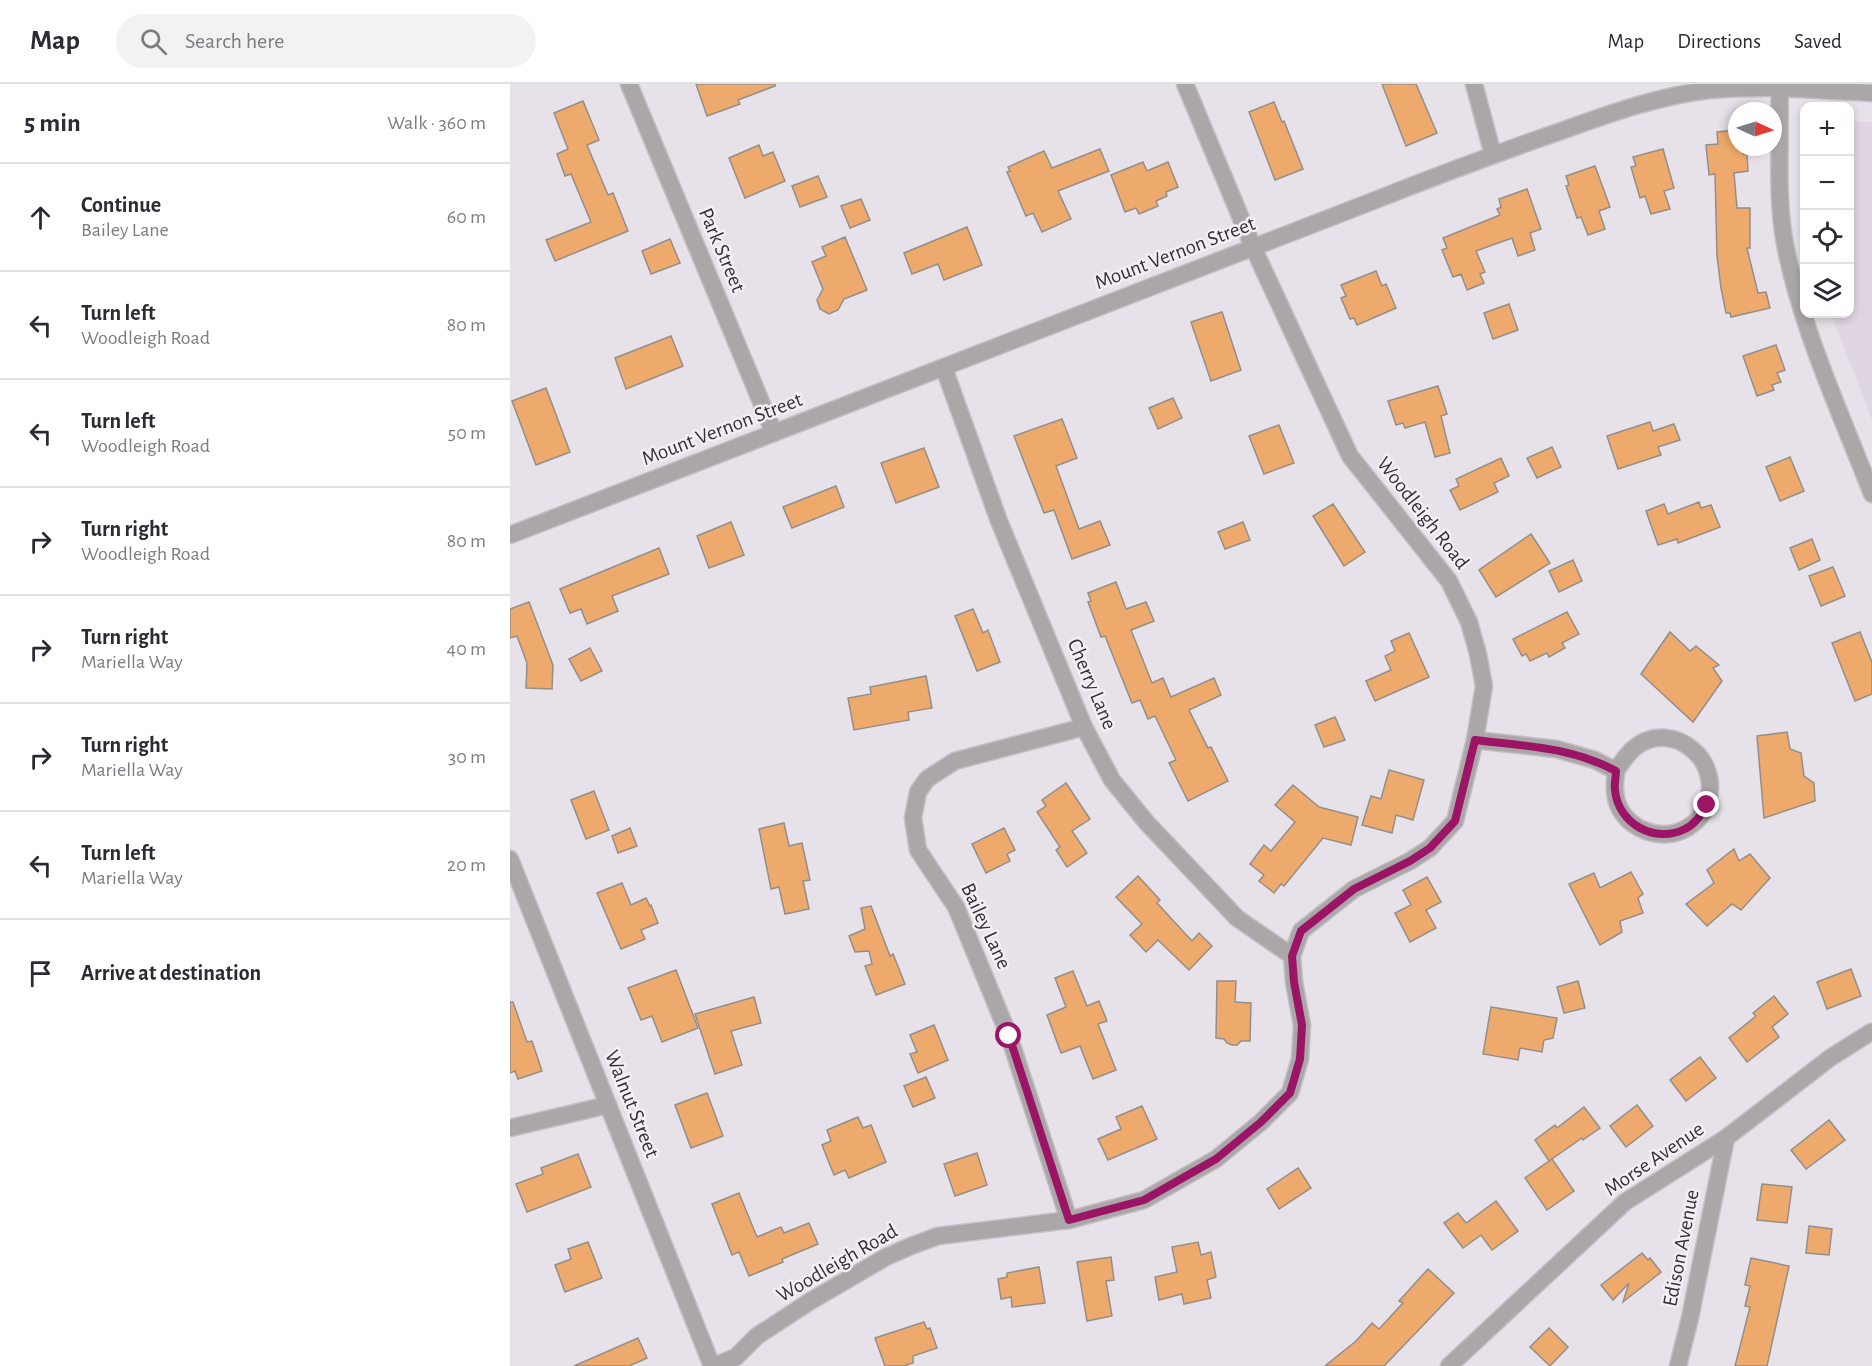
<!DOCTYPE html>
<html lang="en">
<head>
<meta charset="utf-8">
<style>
	body { margin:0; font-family:"Alegreya Sans",sans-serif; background:#f2f2f3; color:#2b2b33 }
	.controls { position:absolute; right:18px; top:18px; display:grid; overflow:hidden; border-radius:12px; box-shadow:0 3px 9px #0003 }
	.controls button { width:54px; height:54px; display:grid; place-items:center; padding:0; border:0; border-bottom:2px solid #e1e1e2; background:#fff; color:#2b2b33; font:30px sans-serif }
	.compass { position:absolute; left:1218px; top:18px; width:54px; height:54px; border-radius:50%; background:#fff; box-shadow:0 3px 9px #0003; rotate:94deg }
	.stop { position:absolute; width:18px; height:18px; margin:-14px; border:4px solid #9b1466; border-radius:50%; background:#fff }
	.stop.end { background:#9b1466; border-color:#fff; box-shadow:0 2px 6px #0008 }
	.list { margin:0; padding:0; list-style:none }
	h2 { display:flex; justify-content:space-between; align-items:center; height:78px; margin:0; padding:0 24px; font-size:26px }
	h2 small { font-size:20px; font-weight:400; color:#7c7c81 }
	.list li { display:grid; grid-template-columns:39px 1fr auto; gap:18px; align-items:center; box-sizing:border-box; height:108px; padding:0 24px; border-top:2px solid #e1e1e2 }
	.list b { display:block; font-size:22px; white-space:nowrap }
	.list p { margin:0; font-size:20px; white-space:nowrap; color:#7c7c81 }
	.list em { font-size:20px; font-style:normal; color:#7c7c81 }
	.icon { flex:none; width:33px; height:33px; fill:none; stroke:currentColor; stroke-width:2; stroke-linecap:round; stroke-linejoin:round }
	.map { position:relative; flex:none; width:1362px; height:1282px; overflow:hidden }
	header { display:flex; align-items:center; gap:36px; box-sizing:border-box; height:84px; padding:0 30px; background:#fff; border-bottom:2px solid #e1e1e2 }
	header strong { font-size:28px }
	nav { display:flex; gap:33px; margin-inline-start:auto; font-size:21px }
	.search { width:420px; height:54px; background:#f2f2f3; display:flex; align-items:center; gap:15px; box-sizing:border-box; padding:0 21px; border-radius:33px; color:#7c7c81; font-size:22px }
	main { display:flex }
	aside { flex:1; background:#fff }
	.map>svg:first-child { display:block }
	.built { fill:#e0d6e3 }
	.building { fill:#eeaa6c; stroke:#948e88; stroke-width:1.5 }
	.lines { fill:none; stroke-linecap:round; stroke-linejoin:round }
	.minor-casing { stroke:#c3bfc5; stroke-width:19 }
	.tertiary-casing { stroke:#c3bfc5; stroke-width:19 }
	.minor { stroke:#aba7a8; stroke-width:16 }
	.tertiary { stroke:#aba7a8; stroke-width:16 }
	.route { stroke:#9b1466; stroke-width:8 }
	.labels { text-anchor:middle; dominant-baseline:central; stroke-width:5; stroke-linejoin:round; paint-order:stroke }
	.street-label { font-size:21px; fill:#333134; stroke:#f4eff6 }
</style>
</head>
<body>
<header>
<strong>Map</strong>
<div class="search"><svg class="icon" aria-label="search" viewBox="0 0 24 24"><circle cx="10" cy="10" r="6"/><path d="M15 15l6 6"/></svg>Search here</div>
<nav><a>Map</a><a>Directions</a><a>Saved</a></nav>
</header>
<main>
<aside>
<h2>5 min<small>Walk · 360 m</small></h2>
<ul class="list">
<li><svg class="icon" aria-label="ahead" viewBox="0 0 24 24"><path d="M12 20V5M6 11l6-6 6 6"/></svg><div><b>Continue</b><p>Bailey Lane</p></div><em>60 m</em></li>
<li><svg class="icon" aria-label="left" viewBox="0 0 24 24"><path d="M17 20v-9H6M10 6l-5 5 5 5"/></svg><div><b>Turn left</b><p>Woodleigh Road</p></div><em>80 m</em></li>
<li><svg class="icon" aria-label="left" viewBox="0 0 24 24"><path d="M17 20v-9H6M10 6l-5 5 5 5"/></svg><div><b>Turn left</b><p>Woodleigh Road</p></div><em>50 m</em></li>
<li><svg class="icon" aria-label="right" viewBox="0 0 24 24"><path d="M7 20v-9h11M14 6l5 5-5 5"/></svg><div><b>Turn right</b><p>Woodleigh Road</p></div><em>80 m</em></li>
<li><svg class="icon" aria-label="right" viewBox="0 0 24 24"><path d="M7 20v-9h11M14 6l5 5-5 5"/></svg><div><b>Turn right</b><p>Mariella Way</p></div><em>40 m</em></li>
<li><svg class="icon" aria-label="right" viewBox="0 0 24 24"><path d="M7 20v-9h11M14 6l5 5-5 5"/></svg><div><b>Turn right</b><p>Mariella Way</p></div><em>30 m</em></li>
<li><svg class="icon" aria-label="left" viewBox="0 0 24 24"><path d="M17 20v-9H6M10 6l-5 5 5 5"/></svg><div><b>Turn left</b><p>Mariella Way</p></div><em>20 m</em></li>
<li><svg class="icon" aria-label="arrive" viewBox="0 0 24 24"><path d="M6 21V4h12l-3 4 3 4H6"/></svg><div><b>Arrive at destination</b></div></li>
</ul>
</aside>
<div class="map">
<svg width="1362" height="1282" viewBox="0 0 1362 1282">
	<rect width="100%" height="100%" fill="#e7e2e9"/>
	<polygon class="built" points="1340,37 1362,38 1362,336 1321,230 1340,230"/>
	<g class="building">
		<polygon points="186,0 265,0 265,2 228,16 230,20 197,32"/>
		<polygon points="872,0 906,0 927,49 896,62"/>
		<polygon points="73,17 89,56 77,61 98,111 103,109 118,147 45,177 36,156 81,138 61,90 55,92 47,70 58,65 44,29"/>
		<polygon points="764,18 772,38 774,37 793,85 765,96 739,28"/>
		<polygon points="1227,46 1227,63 1232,63 1233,70 1237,70 1238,87 1224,89 1227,124 1240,124 1240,164 1237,164 1248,209 1256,208 1260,224 1221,233 1220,229 1216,229 1211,204 1207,172 1205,90 1199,91 1196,61 1208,60 1207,48"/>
		<polygon points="249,61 253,72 263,68 275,97 235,114 219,74"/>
		<polygon points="590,65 599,87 548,107 561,135 532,148 523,129 516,132 497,88 500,87 498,83 534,67 542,84"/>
		<polygon points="1153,65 1164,104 1154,107 1160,125 1141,130 1135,112 1130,114 1121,83 1126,82 1123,73"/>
		<polygon points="633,78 637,87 658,78 668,103 656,108 657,112 646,117 648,122 629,130 626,124 615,128 601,91"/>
		<polygon points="1085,82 1100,123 1089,127 1095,145 1078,151 1071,133 1067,134 1056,102 1059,101 1056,92"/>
		<polygon points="308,92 317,113 290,123 282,102"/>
		<polygon points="1017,105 1031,145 1020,149 1025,166 1008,172 1002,154 966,167 975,188 970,190 974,199 957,206 951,190 943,193 932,166 937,164 933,154 990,131 987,125 991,123 989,115"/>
		<polygon points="351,115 360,136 340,144 331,122"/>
		<polygon points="457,143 472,181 434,196 428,180 402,190 394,169"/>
		<polygon points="335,153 357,206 334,215 328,226 319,230 310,225 307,216 313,205 302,178 316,172 312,163"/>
		<polygon points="160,155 170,179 141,190 132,167"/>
		<polygon points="866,187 872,202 876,200 886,224 847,241 844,234 840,235 831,214 836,212 831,201"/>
		<polygon points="999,220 1008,246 983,255 974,229"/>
		<polygon points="712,228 731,286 701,297 681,238"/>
		<polygon points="161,252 173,282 116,305 105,274"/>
		<polygon points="1266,261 1275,286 1267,289 1271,298 1262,301 1264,306 1247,312 1233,272"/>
		<polygon points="928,302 937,330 931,332 940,369 925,373 915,338 895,344 893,339 886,341 878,317"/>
		<polygon points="36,304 60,368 26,381 2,317"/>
		<polygon points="663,314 672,334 648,345 639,324"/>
		<polygon points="552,335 567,374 546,382 569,445 590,437 600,461 562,475 544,426 534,429 504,352"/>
		<polygon points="1140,338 1143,347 1164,340 1170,356 1148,363 1151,371 1108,385 1097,352"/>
		<polygon points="769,341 784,379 754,390 739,352"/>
		<polygon points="1042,363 1051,383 1027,394 1017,374"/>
		<polygon points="414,364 429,403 386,419 371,379"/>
		<polygon points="1280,373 1294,407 1270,417 1256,383"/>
		<polygon points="991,374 999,392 984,399 988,408 950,426 940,406 949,402 946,395"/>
		<polygon points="326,402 334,423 282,444 273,423"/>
		<polygon points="1189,418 1191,424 1201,421 1210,443 1168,459 1167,455 1148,461 1136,427 1154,420 1158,430"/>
		<polygon points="823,420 855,468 834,482 803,432"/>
		<polygon points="221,438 234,471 199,484 187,452"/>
		<polygon points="733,438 740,456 715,465 708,448"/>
		<polygon points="1021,450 1040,479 986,513 969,486"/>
		<polygon points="1302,455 1310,476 1289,486 1280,464"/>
		<polygon points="149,464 159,490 102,512 108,527 77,540 71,525 60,529 50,505"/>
		<polygon points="1063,476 1072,497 1049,508 1039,487"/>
		<polygon points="1323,483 1335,512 1311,522 1299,492"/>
		<polygon points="606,498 616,525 636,518 644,537 621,546 642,599 653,594 661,613 704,594 711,611 679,626 698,664 701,663 718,697 678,717 659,679 666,676 645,632 638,635 630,616 622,619 595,552 591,553 578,518 581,517 578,509"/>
		<polygon points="19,518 43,581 42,605 16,604 17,579 7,552 0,554 0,525"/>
		<polygon points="463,525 473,549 478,546 490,578 467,587 445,532"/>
		<polygon points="1057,528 1069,550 1052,559 1055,564 1039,573 1037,569 1020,577 1016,570 1012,572 1003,555"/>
		<polygon points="1160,548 1180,567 1186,562 1209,581 1203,584 1212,597 1183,638 1131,590"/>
		<polygon points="1350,548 1362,578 1362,610 1345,617 1322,559"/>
		<polygon points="899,549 919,593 865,617 856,597 881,586 875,572 885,567 881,557"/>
		<polygon points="80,564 92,587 71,597 59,575"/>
		<polygon points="416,592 422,624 398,628 399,636 344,646 338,614 361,610 360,603"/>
		<polygon points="825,633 835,656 814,663 805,641"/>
		<polygon points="1277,648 1280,665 1291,669 1294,692 1304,699 1305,717 1254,734 1247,652"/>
		<polygon points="879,686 914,696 903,736 886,731 882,749 852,741 861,712 871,715"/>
		<polygon points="556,699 580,735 562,747 577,769 557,783 546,766 550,763 527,728 536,722 532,716"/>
		<polygon points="783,701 809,723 848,733 841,761 813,754 774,802 771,800 764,809 749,797 754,791 740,780 754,761 761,767 785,738 765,721"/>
		<polygon points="84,707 99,746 76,755 61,716"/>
		<polygon points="274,739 279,762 292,759 300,796 293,797 299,825 275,830 269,803 261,805 249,745"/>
		<polygon points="120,744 127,762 108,769 102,752"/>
		<polygon points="494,744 505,766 497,770 500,777 476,789 462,760"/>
		<polygon points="1224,765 1229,777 1240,770 1260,794 1231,826 1222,820 1197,842 1176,820 1204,799 1197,786"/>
		<polygon points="1121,788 1133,810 1128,814 1133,829 1110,837 1112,848 1090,861 1059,800 1084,789 1090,804"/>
		<polygon points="628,792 650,816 647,819 682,857 689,849 702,862 679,886 648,856 636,868 620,851 632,840 606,813"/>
		<polygon points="917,793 931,818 916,826 926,844 900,858 885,829 901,821 893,806"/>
		<polygon points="112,799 121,821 136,814 140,822 141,821 148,839 131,846 135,855 111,865 87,809"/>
		<polygon points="361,822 380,872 383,870 395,900 366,911 355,882 362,880 359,867 345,868 339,852 355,845 351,824"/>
		<polygon points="1341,885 1351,912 1317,925 1307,898"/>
		<polygon points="166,886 188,944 152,958 142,932 131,936 118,904"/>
		<polygon points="563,887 577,922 589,917 597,937 588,940 606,986 583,995 570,962 551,969 537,931 556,923 545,894"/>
		<polygon points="707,897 726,897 725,918 741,919 740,957 731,957 727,961 722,961 717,959 714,955 706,954"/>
		<polygon points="1068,897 1075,924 1054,929 1047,903"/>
		<polygon points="1264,912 1278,930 1262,943 1269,953 1237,978 1219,954 1246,932 1243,929"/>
		<polygon points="244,913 251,939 221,947 232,981 205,990 185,930"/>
		<polygon points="0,918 3,918 17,958 22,957 32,987 8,995 5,987 0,989"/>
		<polygon points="981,923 1047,934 1043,954 1034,956 1032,968 1010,964 1008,976 973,970"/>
		<polygon points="424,941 438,976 408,989 400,970 407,968 400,951"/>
		<polygon points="1190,973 1206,994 1176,1017 1160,996"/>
		<polygon points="416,993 425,1014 403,1023 394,1002"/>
		<polygon points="197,1009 213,1052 181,1064 165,1021"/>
		<polygon points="1127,1021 1143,1042 1116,1063 1100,1042"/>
		<polygon points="632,1022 647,1055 598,1076 588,1055 611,1045 606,1033"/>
		<polygon points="1074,1023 1090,1044 1073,1056 1072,1054 1039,1077 1025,1056 1045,1041 1047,1044"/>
		<polygon points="348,1033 353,1044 361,1041 376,1078 339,1094 335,1086 324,1091 312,1061 321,1057 317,1046"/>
		<polygon points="1319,1036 1335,1056 1296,1085 1281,1066"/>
		<polygon points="467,1069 477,1101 445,1112 434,1080"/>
		<polygon points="68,1070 81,1103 17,1128 6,1100 33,1090 31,1084"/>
		<polygon points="1042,1075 1064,1107 1037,1126 1015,1094"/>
		<polygon points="788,1084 801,1104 769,1125 757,1105"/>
		<polygon points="1252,1100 1282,1103 1277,1139 1247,1136"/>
		<polygon points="229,1109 247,1153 271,1143 274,1149 299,1139 308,1160 272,1175 273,1178 239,1192 229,1168 222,1171 202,1120"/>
		<polygon points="986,1117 1008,1147 982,1166 971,1151 953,1164 934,1139 948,1129 956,1139"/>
		<polygon points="1299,1142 1322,1145 1319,1171 1296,1169"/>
		<polygon points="78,1158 92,1194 55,1208 45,1181 61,1175 58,1165"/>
		<polygon points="688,1158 691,1171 701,1168 706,1193 697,1196 701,1214 674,1220 672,1210 649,1216 645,1193 667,1188 662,1163"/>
		<polygon points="1132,1169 1138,1176 1140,1174 1151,1188 1113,1218 1119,1199 1103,1216 1091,1201"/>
		<polygon points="601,1173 604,1196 596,1197 602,1232 577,1237 567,1178"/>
		<polygon points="1241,1174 1279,1182 1257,1282 1225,1282 1240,1223 1235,1222 1240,1202 1235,1201"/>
		<polygon points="529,1183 535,1219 502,1223 501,1213 491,1215 488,1195 497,1193 497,1189"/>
		<polygon points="918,1185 944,1209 874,1282 815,1282 846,1257 862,1239 869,1245 893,1219 889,1217"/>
		<polygon points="414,1238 417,1245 420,1244 427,1264 403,1272 403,1279 393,1282 375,1282 365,1254"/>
		<polygon points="1039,1244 1058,1263 1040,1282 1020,1263"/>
		<polygon points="128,1254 137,1274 119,1282 64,1282"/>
	</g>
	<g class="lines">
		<g class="minor-casing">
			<g id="minor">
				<polyline points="119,0 264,349"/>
				<polyline points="964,0 983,71"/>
				<polyline points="434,284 489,437 574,643 602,696 637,739 727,834 782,872"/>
				<path d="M965 656 1046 665 1085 676 1106 687C1111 679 1116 672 1123 665 1161 631 1222 680 1192 730 1185 741 1171 749 1158 750 1132 752 1106 734 1105 706 1104 700 1106 693 1106 687"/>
				<polyline points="0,1044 98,1021"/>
				<polyline points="559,1136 499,952 446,823 408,766 403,734 408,708 417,695 445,677 574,643"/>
				<polyline points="204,1282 226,1273 247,1252 299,1218 376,1173 401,1162 428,1152 559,1136 634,1116 706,1075 751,1038 780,1009 790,975 792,941 784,898 782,872 791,847 844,805 900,777 920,764 945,737 965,656 974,602 968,570 959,538 939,497 840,372 743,163 675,0"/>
				<polyline points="939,1282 1115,1118 1216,1054 1320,974 1361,948"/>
				<polyline points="1168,1282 1180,1234 1216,1054"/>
			</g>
		</g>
		<g class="tertiary-casing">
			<g id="tertiary">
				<path d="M1269 0C1272 53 1265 107 1275 160 1291 244 1331 330 1362 410"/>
				<path d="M0 451 863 117C926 92 990 68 1054 46 1101 29 1149 12 1199 6 1251 1 1309 6 1362 9"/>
				<polyline points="0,775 202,1282"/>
			</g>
		</g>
		<use href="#minor" class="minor"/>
		<use href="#tertiary" class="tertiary"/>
	</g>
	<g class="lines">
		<path class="route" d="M499 952 559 1136 634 1116 706 1075 751 1038 780 1009 790 975 792 941 784 898 782 872 791 847 844 805 900 777 920 764 945 737 965 656C1015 662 1061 663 1106 687 1106 693 1104 700 1105 706 1108 740 1145 760 1175 745 1185 740 1191 731 1197 721"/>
	</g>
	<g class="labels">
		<g class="street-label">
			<text transform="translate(212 166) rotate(67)">Park Street</text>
			<text transform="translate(665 169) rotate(-21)">Mount Vernon Street</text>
			<text transform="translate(212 345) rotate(-21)">Mount Vernon Street</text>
			<text transform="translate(913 429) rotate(52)">Woodleigh Road</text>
			<text transform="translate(582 600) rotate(67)">Cherry Lane</text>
			<text transform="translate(476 842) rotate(65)">Bailey Lane</text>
			<text transform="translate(122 1020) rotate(68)">Walnut Street</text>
			<text transform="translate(1144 1075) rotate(-34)">Morse Avenue</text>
			<text transform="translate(1171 1164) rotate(-79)">Edison Avenue</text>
			<text transform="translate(327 1179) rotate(-30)">Woodleigh Road</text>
		</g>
	</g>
</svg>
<div class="controls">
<button>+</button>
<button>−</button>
<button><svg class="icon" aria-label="locate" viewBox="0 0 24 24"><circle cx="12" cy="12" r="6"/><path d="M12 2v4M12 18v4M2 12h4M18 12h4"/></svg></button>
<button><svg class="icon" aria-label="layers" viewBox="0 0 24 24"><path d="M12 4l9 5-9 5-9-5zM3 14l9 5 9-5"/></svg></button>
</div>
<svg class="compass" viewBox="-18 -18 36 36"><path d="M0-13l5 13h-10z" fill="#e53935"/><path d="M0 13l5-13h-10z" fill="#7c7c81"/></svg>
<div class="stop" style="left:499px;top:952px"></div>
<div class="stop end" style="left:1197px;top:721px"></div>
</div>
</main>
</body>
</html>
